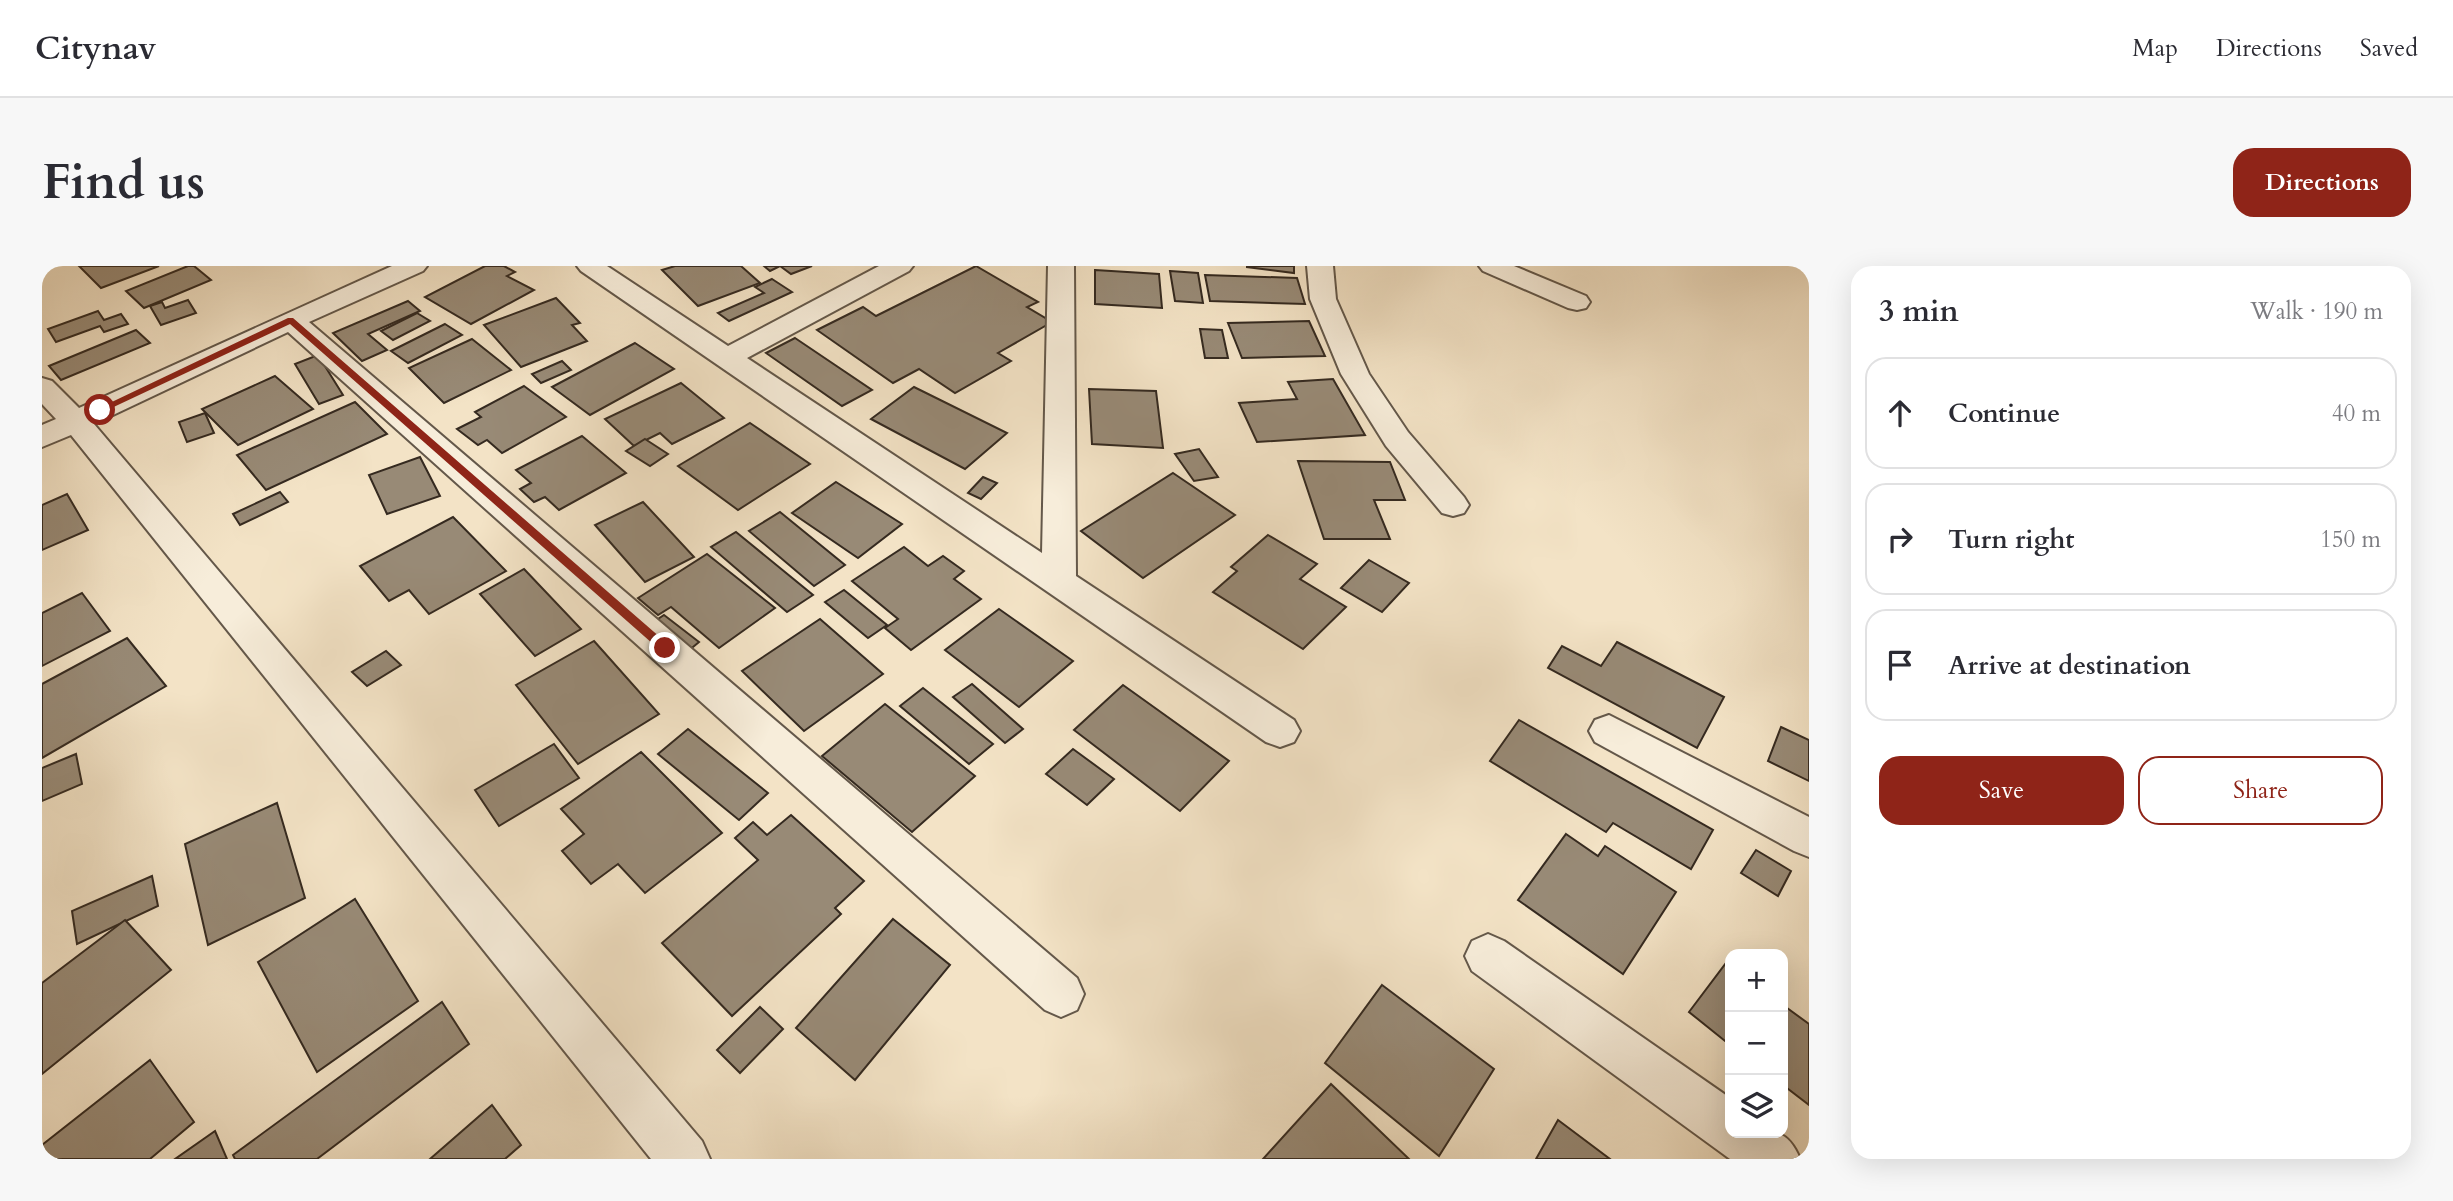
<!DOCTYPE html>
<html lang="en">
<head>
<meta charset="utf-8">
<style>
	body { margin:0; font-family:Cardo,serif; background:#f7f7f7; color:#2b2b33 }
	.controls { position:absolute; right:21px; bottom:21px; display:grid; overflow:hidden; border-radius:14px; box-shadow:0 7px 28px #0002 }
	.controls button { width:63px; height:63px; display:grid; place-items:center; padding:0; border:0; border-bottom:2px solid #e1e1e2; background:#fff; color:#2b2b33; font:35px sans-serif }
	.stop { position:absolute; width:21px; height:21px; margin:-16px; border:5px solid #8f2418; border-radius:50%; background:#fff }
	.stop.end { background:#8f2418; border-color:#fff; box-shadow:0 2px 7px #0008 }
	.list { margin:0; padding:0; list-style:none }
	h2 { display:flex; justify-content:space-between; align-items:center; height:91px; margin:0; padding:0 28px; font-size:30px }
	h2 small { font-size:23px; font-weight:400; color:#7c7c81 }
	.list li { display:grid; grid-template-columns:46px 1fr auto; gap:21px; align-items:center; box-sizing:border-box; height:112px; margin:0 14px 14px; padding:0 14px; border:2px solid #e1e1e2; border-radius:21px }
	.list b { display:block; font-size:26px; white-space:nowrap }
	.list em { font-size:23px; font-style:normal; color:#7c7c81 }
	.actions { display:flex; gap:14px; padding:21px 28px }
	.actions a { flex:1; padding:16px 0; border:2px solid #8f2418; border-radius:21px; text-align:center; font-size:24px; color:#8f2418 }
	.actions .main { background:#8f2418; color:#fff }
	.icon { flex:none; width:38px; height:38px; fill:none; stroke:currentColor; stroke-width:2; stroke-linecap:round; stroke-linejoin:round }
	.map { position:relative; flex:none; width:1767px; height:893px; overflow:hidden; border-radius:21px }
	header { display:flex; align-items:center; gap:42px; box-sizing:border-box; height:98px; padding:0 35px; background:#fff; border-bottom:2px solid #e1e1e2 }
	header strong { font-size:33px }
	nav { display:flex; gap:38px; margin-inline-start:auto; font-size:24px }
	.intro { display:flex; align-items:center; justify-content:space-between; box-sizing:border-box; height:168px; padding:0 42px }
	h1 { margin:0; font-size:49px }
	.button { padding:18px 32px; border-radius:21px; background:#8f2418; color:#fff; font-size:24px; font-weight:700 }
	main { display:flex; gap:42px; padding:0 42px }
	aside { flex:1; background:#fff; border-radius:21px; box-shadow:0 7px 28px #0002 }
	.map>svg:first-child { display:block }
	.building { fill:#988a76; stroke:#352a20; stroke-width:2 }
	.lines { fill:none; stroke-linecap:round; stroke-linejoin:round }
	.minor-casing { stroke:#64584a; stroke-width:4 }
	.minor { fill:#f7edda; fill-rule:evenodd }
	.route { fill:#8f2418 }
</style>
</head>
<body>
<header>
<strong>Citynav</strong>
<nav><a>Map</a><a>Directions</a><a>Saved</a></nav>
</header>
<div class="intro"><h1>Find us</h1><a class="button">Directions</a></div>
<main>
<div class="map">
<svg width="1767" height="893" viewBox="0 0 1767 893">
	<rect width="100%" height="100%" fill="#f3e3c6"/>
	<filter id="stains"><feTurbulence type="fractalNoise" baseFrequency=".00286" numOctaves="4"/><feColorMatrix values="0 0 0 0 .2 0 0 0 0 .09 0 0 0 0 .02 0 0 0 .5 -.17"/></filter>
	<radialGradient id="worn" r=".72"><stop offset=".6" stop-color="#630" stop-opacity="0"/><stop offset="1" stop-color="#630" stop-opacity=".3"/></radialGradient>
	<g class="building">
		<polygon points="37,0 117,0 59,22"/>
		<polygon points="146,0 152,0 169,14 102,42 84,25"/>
		<polygon points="443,0 462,0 473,6 465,10 492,24 429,58 383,31"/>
		<polygon points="633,0 699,0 718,17 656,40 620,4"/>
		<polygon points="722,0 770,0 749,8 738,0 728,5"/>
		<polygon points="934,0 996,36 985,41 1010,56 956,87 969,95 913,127 877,103 851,117 775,64 821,41 834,50"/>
		<polygon points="1205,0 1252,0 1252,7 1205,1"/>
		<polygon points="1053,4 1117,8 1120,42 1053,38"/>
		<polygon points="1128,5 1156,7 1161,37 1133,35"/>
		<polygon points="1163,9 1255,12 1263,38 1168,35"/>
		<polygon points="730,13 750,26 687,55 676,47 722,27 713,21"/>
		<polygon points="514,32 538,57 530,59 545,75 479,101 442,59"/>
		<polygon points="146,34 154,47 119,59 108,40 120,36 123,42"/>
		<polygon points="366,35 378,45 326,68 345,84 320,95 291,67"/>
		<polygon points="56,45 62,54 79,48 86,58 62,66 58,60 14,76 6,63"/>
		<polygon points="375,47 388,55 351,74 339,65"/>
		<polygon points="1267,55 1283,90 1200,92 1186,57"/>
		<polygon points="403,58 420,69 366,97 349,85"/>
		<polygon points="1158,63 1180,64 1186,92 1163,92"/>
		<polygon points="94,64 108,77 19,114 7,100"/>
		<polygon points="753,72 830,124 800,140 724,87"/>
		<polygon points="430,73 469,104 402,137 367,102"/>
		<polygon points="593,77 632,103 548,149 510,121"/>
		<polygon points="276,89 301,129 277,138 253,98"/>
		<polygon points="520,95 529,104 499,117 490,108"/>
		<polygon points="233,110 271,143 196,179 160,143"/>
		<polygon points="1291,113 1323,169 1215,176 1197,137 1255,133 1246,116"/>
		<polygon points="639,117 682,152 630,178 618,167 592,180 563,153"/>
		<polygon points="482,120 524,151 460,187 445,174 436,179 415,163 439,151 433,146"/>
		<polygon points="872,121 965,167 923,203 829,153"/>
		<polygon points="1047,123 1114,125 1121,182 1050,178"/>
		<polygon points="313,136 345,168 224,224 195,189"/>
		<polygon points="163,147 172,167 145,176 137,156"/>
		<polygon points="708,157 768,198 696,244 636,200"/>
		<polygon points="540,170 584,207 517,244 503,231 492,236 478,223 489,217 474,204"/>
		<polygon points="603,173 626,188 608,200 584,185"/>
		<polygon points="1157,183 1176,211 1152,215 1133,188"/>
		<polygon points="378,191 398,230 345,248 327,209"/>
		<polygon points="1256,195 1348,196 1363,234 1332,234 1348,273 1282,273"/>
		<polygon points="1131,207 1193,249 1101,312 1039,265"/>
		<polygon points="941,211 955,217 939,233 926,227"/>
		<polygon points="794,216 860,258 816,292 750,247"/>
		<polygon points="238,226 246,236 198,259 191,248"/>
		<polygon points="25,228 46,264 0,284 0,239"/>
		<polygon points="601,236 652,291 603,316 553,259"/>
		<polygon points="738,246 803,299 772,320 707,265"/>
		<polygon points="411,251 464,305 387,348 367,324 347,335 318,300"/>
		<polygon points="694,266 771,329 745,346 669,281"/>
		<polygon points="1226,269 1275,298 1258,313 1304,341 1261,383 1171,326 1195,305 1189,301"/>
		<polygon points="862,281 886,300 901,290 922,305 912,313 939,333 869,384 843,362 856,353 810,315"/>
		<polygon points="665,288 733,342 677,382 629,341 616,349 596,332"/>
		<polygon points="1327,294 1367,317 1340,346 1299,322"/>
		<polygon points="482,303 539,363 493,390 438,328"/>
		<polygon points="802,324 845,359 826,372 783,336"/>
		<polygon points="40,327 68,365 0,400 0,347"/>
		<polygon points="957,343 1031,395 977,441 903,384"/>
		<polygon points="622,349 657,376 645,386 610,357"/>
		<polygon points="778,353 841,408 762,465 700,405"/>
		<polygon points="85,372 124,420 0,492 0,418"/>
		<polygon points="552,375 617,448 536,498 474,419"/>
		<polygon points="1575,376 1682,431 1655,482 1506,402 1520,380 1559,400"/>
		<polygon points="344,385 359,399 325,420 310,406"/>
		<polygon points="930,418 981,463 963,477 911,431"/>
		<polygon points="1081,419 1187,495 1138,545 1032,464"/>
		<polygon points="881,422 951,478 927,498 858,440"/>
		<polygon points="843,438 933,510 870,566 780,490"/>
		<polygon points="1477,454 1671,564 1649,603 1571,557 1564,566 1448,495"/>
		<polygon points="1739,461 1767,474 1767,515 1726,495"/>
		<polygon points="646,463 726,527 697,554 616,488"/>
		<polygon points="512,478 537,512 457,560 433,524"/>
		<polygon points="1031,483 1072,513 1045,539 1004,508"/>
		<polygon points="599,486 680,567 603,627 576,598 549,618 520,585 542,568 519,543"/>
		<polygon points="34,488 40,518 0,535 0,502"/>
		<polygon points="235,537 263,632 166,679 143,578"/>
		<polygon points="749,549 822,615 793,642 799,648 690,750 620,677 716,594 693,572 711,556 725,569"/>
		<polygon points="1524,568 1556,590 1563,580 1634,626 1581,708 1476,634"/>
		<polygon points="1714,584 1749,605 1736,630 1699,607"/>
		<polygon points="110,610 116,640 35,678 30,645"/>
		<polygon points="313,633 376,735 275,806 216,696"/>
		<polygon points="851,653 908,699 813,814 754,762"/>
		<polygon points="83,654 129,704 0,808 0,717"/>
		<polygon points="1684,697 1688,700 1688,779 1647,746"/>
		<polygon points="1340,719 1452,803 1397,890 1283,797"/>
		<polygon points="400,736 427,778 275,893 193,893 191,889"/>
		<polygon points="1741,739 1767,758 1767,839 1741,819"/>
		<polygon points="718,741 741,763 698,807 675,784"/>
		<polygon points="108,794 152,856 108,893 0,893 0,879"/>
		<polygon points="1289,818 1367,893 1221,893"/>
		<polygon points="450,839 479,879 463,893 388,893"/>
		<polygon points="1516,854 1568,893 1494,893"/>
		<polygon points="173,865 185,893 133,893"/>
	</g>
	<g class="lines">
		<g class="minor-casing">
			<g id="minor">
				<polygon points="350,0 385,0 381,5 267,56 1035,712 1042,728 1035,744 1019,751 1003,744 246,66 52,158 660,875 668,893 609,893 29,169 0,181 0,159 14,153 0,138 0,112 10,115 37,142"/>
				<polygon points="535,0 565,0 686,80 837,0 871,0 867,5 705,92 1000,287 1006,0 1032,0 1034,310 1252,454 1258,465 1252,476 1238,481 1224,476 539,5"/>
				<polygon points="1265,0 1291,0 1294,33 1327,108 1366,166 1422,231 1427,239 1422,247 1411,250 1400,247 1344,180 1299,108 1268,33"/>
				<polygon points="1437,0 1472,0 1544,30 1548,36 1544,42 1535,44 1526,42 1441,5"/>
				<polygon points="1567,449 1767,551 1767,591 1752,585 1553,476 1547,465 1553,454"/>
				<path d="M1446 668 1462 675 1688 832V867C1723 867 1743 856 1758 893H1688L1677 885 1430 705 1423 690 1430 675Z"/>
			</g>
		</g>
		<use href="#minor" class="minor"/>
	</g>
	<polygon class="route" points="246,52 251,52 627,379 627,385 619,385 248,58 61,146 53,144"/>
	<rect width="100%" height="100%" filter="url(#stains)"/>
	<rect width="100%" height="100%" fill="url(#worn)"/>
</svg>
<div class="controls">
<button>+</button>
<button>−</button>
<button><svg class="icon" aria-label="layers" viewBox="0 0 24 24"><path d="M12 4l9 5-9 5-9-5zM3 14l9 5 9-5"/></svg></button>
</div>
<div class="stop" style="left:58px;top:144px"></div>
<div class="stop end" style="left:623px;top:382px"></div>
</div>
<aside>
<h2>3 min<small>Walk · 190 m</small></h2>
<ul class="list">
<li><svg class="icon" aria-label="ahead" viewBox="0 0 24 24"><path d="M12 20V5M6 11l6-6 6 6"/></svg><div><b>Continue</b></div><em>40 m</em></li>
<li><svg class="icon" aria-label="right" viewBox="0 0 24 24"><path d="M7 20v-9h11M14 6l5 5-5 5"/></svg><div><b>Turn right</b></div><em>150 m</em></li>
<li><svg class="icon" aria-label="arrive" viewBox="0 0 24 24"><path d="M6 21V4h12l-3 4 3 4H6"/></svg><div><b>Arrive at destination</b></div></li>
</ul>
<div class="actions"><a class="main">Save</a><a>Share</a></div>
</aside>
</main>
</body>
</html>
